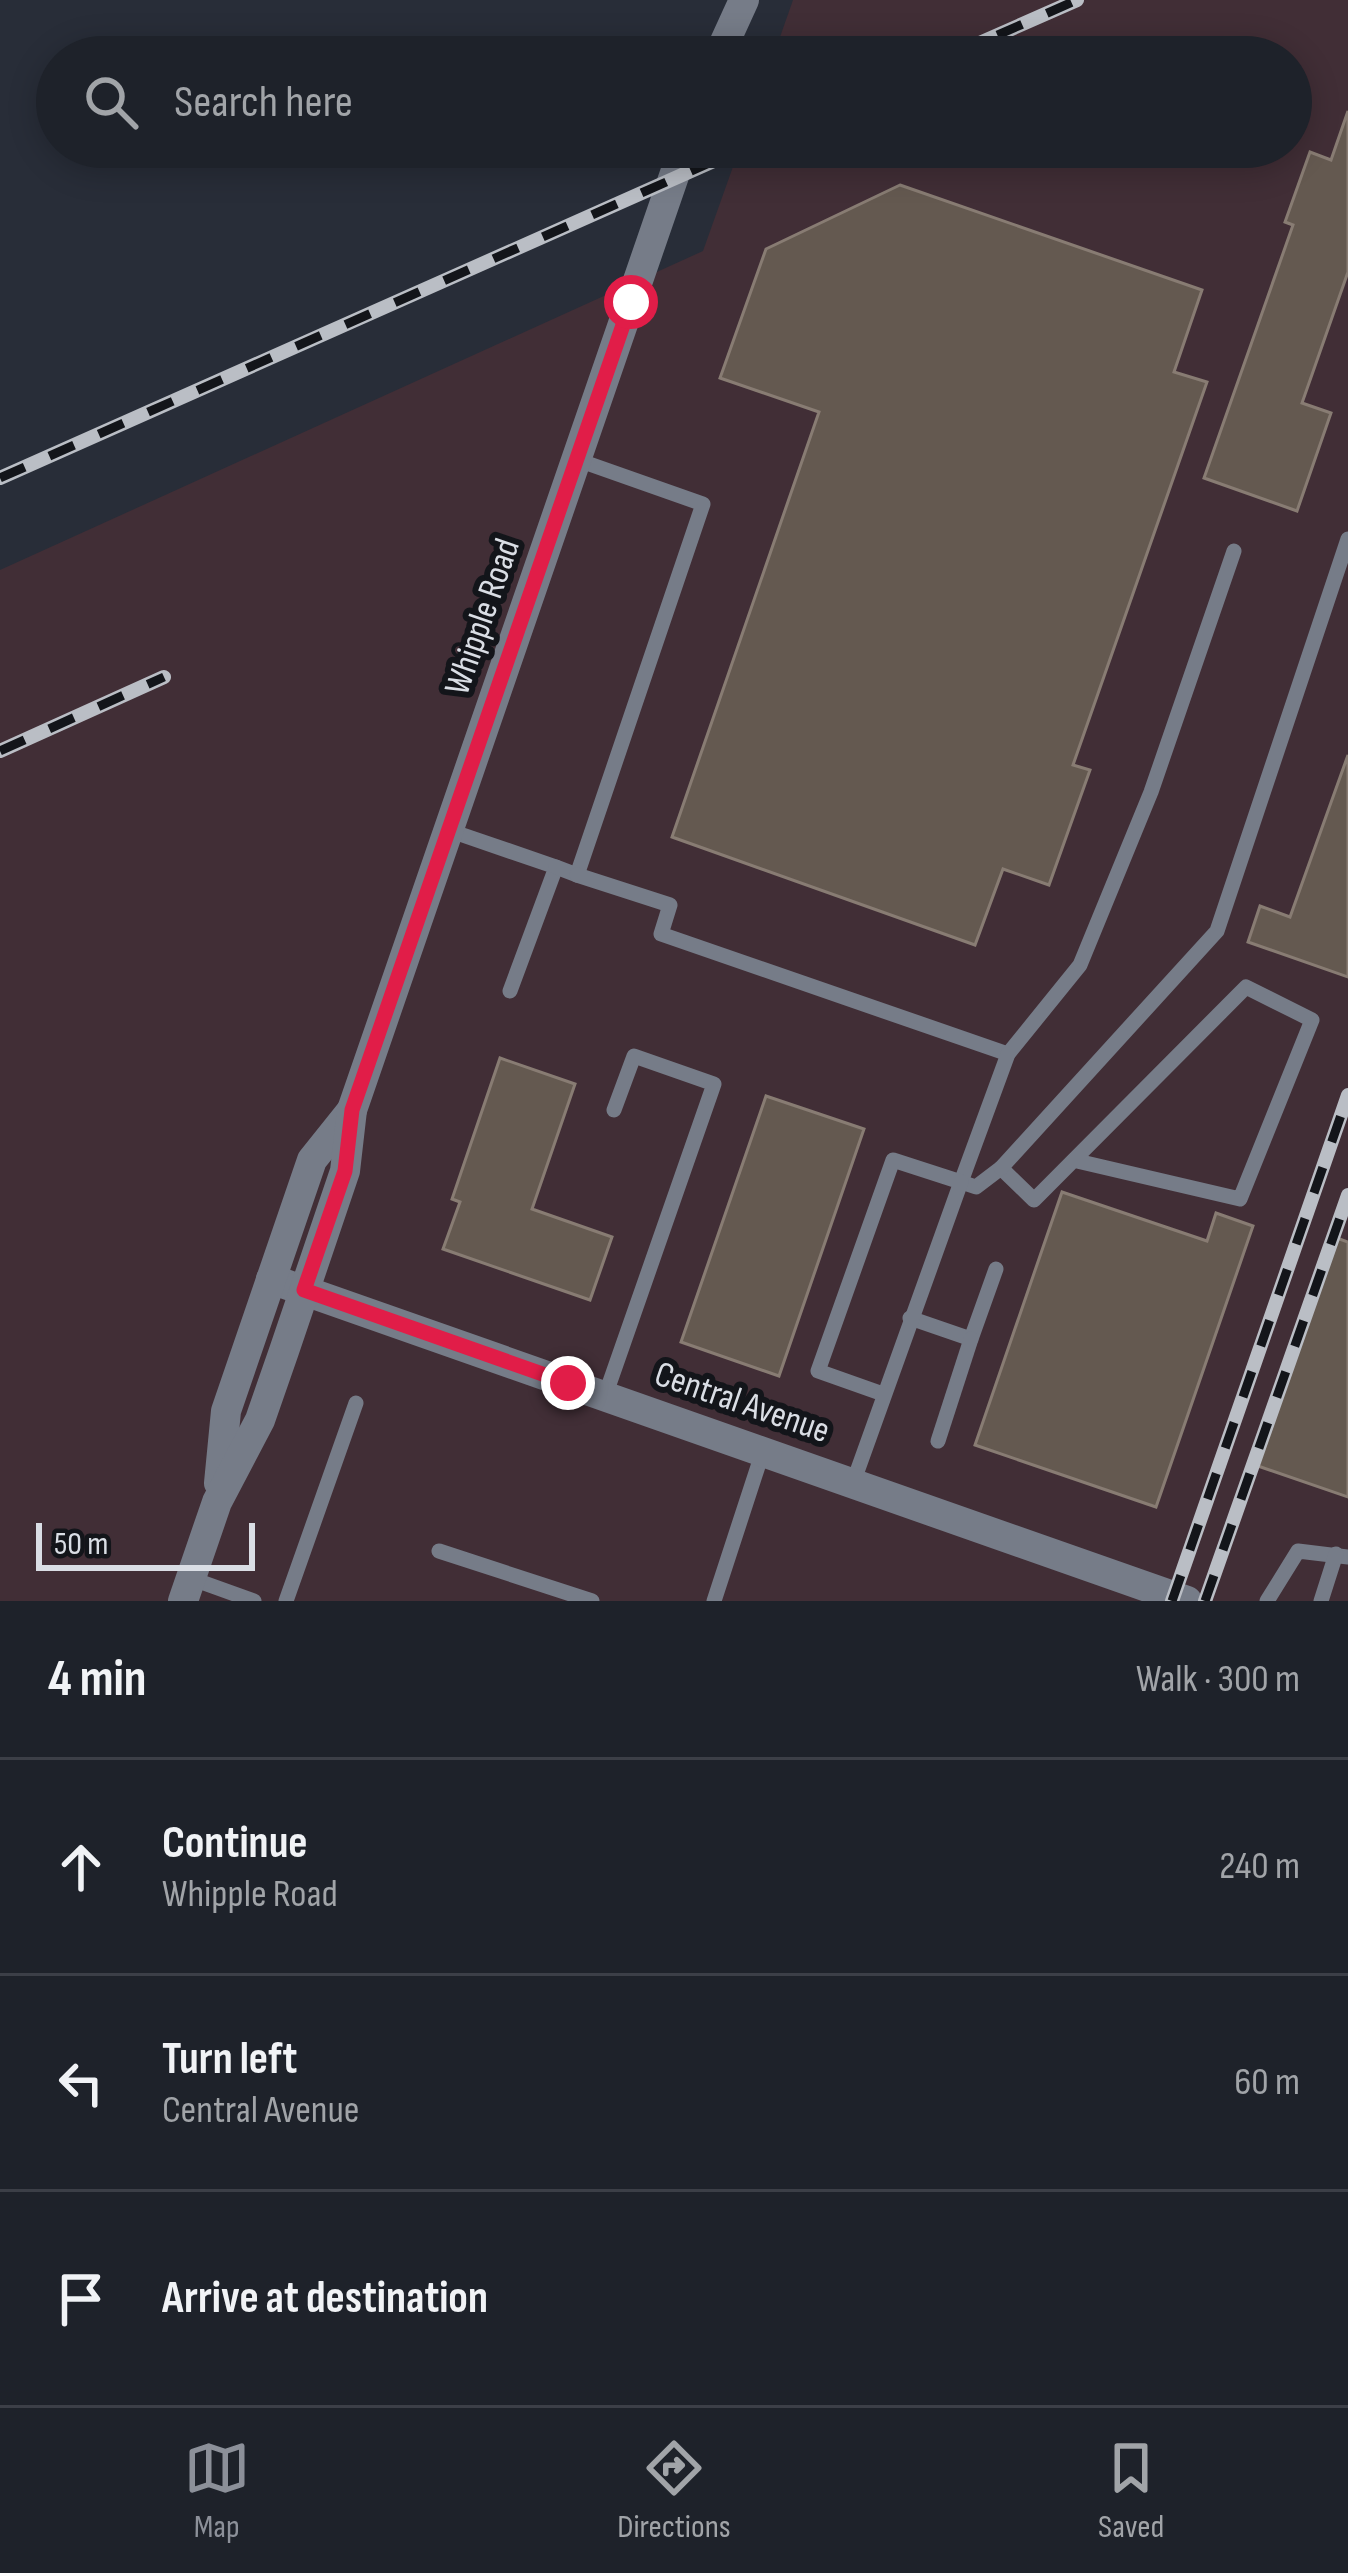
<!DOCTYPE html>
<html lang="en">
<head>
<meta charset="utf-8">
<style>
	body { margin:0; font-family:"Sofia Sans Condensed",sans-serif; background:#262a32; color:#f1f3f6 }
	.scale { position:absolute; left:36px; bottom:30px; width:219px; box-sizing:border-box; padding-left:12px; border:6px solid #dadee5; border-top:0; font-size:33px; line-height:42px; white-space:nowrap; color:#dadee5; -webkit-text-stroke:9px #13151a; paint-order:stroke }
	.stop { position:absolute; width:36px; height:36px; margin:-27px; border:9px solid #e11d48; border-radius:50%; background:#fff }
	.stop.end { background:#e11d48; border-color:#fff; box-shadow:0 3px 12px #0008 }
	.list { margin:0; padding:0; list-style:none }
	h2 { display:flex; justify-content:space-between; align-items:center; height:156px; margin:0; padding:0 48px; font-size:51px }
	h2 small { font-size:39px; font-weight:400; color:#a1a4a8 }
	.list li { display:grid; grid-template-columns:78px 1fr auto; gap:36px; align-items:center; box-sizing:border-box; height:216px; padding:0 48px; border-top:3px solid #3c3f47 }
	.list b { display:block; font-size:45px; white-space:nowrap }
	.list p { margin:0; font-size:39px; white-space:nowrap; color:#a1a4a8 }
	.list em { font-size:39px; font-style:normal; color:#a1a4a8 }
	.icon { flex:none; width:66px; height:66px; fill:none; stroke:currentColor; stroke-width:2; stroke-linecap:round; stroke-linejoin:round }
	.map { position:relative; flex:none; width:1348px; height:1601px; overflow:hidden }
	.search { position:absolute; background:#1e222a; box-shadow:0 6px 30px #0003; left:36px; right:36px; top:36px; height:132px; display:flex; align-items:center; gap:30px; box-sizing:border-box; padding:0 42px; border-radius:66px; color:#a1a4a8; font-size:45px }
	.sheet { height:804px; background:#1e222a }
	nav { display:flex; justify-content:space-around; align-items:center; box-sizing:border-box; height:168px; border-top:3px solid #3c3f47; background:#1e222a; font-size:33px; color:#a1a4a8 }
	nav a { display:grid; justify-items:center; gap:6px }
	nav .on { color:#8c9099 }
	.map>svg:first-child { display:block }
	.industrial { fill:#412e36 }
	.building { fill:#645950; stroke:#887c73; stroke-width:3 }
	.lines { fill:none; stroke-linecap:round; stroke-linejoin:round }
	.lane { stroke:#767c88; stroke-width:15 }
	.secondary { stroke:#767c88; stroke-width:30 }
	.rail-casing { stroke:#babec5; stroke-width:14 }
	.rail { stroke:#13151a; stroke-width:9; stroke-dasharray:27; stroke-linecap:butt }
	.route { stroke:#e11d48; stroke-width:15 }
	.labels { text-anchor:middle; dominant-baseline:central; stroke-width:12; stroke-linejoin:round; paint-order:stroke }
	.street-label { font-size:36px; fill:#dadee5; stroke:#13151a }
</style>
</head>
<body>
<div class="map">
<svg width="1348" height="1601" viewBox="0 0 1348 1601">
	<rect width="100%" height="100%" fill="#282d38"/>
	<polygon class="industrial" points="793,0 1348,0 1348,1601 0,1601 0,570 703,251 740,147 1291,147 1291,57 773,57"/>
	<g class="building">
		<polygon points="1348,111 1348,272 1302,403 1331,413 1297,511 1204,478 1293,225 1285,222 1310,152 1331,160"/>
		<polygon points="900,185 1202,290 1174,372 1207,382 1073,765 1090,770 1049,885 1003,869 975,945 672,837 819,412 720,378 766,249"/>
		<polygon points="1348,755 1348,977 1248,942 1260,906 1290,917"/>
		<polygon points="500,1058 575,1084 532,1209 612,1237 590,1300 443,1249 460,1202 452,1199"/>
		<polygon points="766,1096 864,1129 779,1376 681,1342"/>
		<polygon points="1062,1192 1207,1241 1216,1213 1253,1226 1156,1507 975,1445"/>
		<polygon points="1334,1237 1348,1242 1348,1497 1255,1465"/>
	</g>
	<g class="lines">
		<g class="lane">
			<polyline points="451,831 556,867 510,991"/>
			<polyline points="556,867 577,875 703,504 578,460"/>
			<polyline points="577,875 670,905 661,934 1008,1054"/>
			<polyline points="1077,1161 1240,1199 1312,1020 1246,987 1034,1200 1001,1168 976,1187 961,1182 1008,1054 1080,965 1151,792 1234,551"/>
			<polyline points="1001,1168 1217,931 1348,539"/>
			<polyline points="910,1318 971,1339 996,1269"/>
			<polyline points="605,1396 714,1084 634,1056 614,1110"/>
			<polyline points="938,1441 971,1339"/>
			<polyline points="853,1483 961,1182 893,1160 818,1371 883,1394"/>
			<polyline points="439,1551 592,1601"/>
			<polyline points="190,1578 254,1601"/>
			<polyline points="286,1601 356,1403"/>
			<polyline points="714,1601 763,1451"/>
			<polyline points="1267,1601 1298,1551 1348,1557"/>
			<polyline points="1321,1601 1336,1554"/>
		</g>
		<g class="secondary">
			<polyline points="718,57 744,0"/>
			<polyline points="271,1279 1187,1601"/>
			<polyline points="219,1483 226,1411 312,1160 352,1110"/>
			<polyline points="183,1601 217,1502 260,1420 284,1351 345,1171 352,1110 684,147"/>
		</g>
		<g class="rail-casing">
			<g id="rail">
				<polyline points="948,57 1077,0"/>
				<polyline points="0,478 745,147"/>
				<polyline points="0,751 164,677"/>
				<polyline points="1172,1601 1348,1095"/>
				<polyline points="1205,1601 1348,1195"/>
			</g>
		</g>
		<use href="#rail" class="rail"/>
	</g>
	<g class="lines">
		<polyline class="route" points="568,1383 304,1290 345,1171 352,1110 631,302"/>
	</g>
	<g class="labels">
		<g class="street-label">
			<text transform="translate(483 617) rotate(-71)">Whipple Road</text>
			<text transform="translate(742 1403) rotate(19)">Central Avenue</text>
		</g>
	</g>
</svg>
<div class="scale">50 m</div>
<div class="stop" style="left:631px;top:302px"></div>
<div class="stop end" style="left:568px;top:1383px"></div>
<div class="search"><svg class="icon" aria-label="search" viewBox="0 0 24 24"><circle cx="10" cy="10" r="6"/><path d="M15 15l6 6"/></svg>Search here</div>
</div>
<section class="sheet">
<h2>4 min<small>Walk · 300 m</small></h2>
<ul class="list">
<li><svg class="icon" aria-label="ahead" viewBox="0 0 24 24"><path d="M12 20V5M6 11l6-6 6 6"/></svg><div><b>Continue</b><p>Whipple Road</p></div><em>240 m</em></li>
<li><svg class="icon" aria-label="left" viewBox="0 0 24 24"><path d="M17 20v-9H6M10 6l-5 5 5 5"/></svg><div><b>Turn left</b><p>Central Avenue</p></div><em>60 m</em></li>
<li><svg class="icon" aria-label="arrive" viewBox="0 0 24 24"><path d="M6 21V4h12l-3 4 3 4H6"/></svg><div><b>Arrive at destination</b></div></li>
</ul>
</section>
<nav>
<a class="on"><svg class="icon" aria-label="map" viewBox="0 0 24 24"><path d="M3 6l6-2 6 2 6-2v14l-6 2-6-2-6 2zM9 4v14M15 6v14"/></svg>Map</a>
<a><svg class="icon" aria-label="directions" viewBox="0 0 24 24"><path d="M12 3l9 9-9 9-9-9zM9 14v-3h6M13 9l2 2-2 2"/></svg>Directions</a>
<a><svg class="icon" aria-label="saved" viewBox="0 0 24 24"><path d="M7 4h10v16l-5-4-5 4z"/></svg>Saved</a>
</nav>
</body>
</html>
